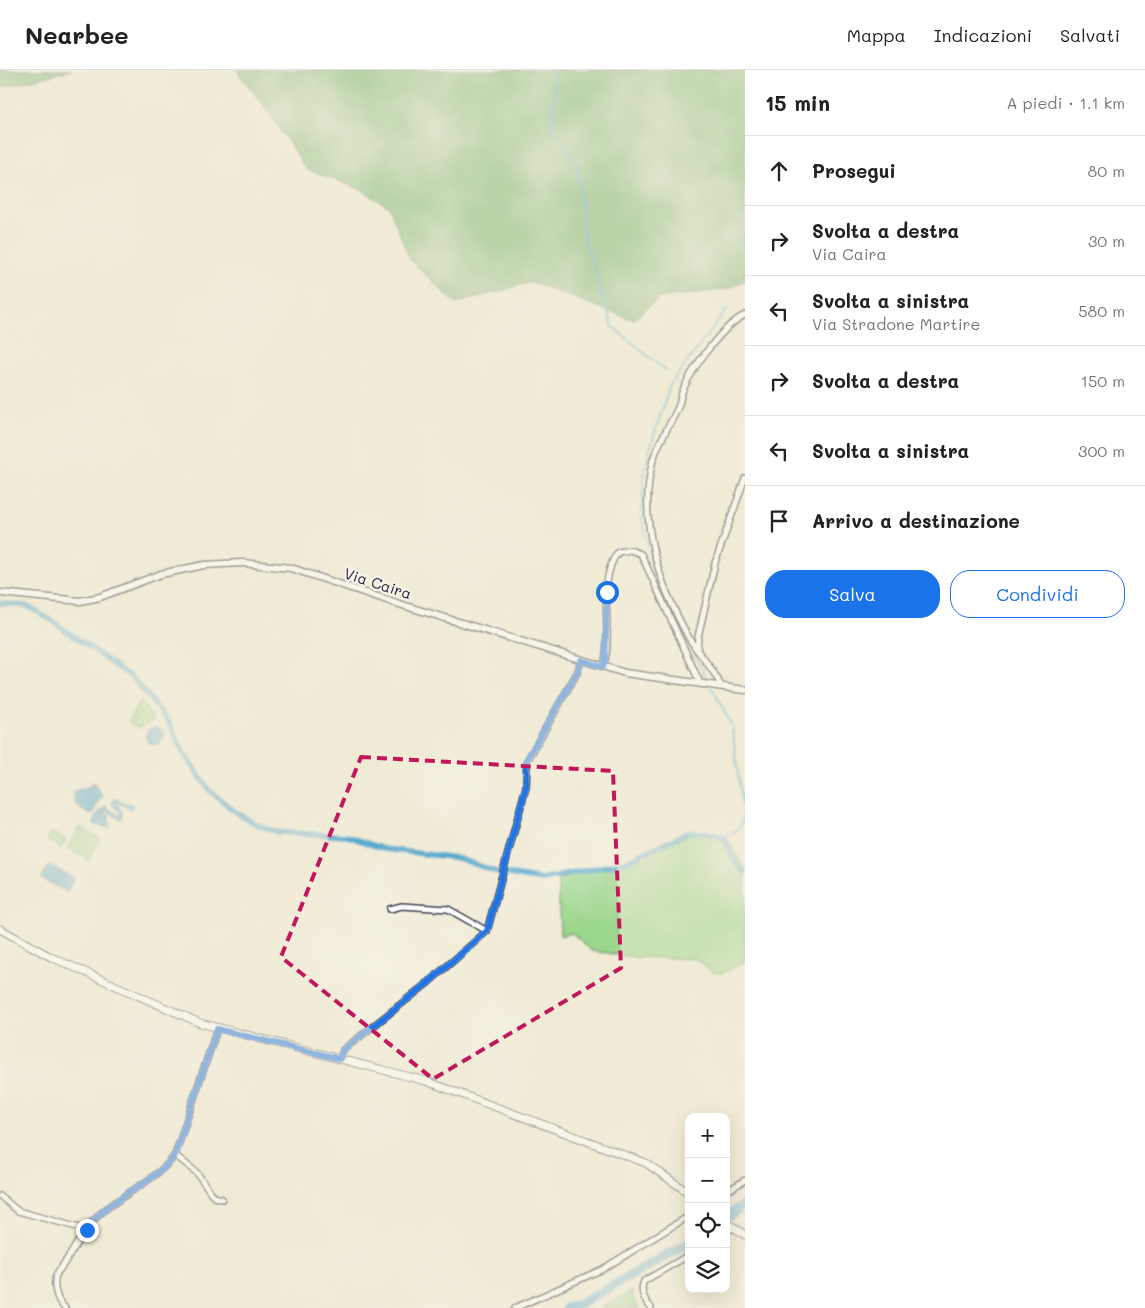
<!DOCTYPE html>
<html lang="it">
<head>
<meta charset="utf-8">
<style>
	body { margin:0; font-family:Mali,sans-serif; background:#f2f2f2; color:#222 }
	.controls { position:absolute; right:15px; bottom:15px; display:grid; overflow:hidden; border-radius:10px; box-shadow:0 5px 20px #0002 }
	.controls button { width:45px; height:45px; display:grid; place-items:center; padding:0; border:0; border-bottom:1px solid #e0e0e0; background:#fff; color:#222; font:25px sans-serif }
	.stop { position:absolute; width:15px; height:15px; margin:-11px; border:4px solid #1a73e8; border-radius:50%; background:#fff }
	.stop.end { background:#1a73e8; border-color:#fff; box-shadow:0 1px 5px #0008 }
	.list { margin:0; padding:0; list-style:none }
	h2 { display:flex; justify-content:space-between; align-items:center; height:65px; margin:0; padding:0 20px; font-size:21px }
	h2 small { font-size:16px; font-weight:400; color:#767676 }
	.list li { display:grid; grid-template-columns:32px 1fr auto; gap:15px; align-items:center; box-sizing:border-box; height:70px; padding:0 20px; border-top:1px solid #e0e0e0 }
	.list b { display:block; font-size:19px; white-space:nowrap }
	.list p { margin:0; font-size:16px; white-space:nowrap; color:#767676 }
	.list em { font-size:16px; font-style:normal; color:#767676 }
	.actions { display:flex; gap:10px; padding:15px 20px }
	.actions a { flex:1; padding:11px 0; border:1px solid #1a73e8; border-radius:20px; text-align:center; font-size:18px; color:#1a73e8 }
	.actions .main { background:#1a73e8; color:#fff }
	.icon { flex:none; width:28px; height:28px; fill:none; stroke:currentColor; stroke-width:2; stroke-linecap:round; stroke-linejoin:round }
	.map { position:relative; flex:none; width:745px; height:1238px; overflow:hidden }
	header { display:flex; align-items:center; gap:30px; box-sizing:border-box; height:70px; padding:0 25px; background:#fff; border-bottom:1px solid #e0e0e0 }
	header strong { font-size:24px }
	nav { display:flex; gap:28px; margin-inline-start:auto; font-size:18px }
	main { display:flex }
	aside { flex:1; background:#fff }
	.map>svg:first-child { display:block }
	.green { fill:#9ad68b; stroke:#5e7c63 }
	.forest { fill:#7bb777; stroke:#4e6c59 }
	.water { fill:#52a6ce; stroke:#3a6484 }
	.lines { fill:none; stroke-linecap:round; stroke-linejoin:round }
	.stream { stroke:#52a6ce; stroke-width:2 }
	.canal { stroke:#52a6ce; stroke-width:5.5 }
	.river { stroke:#52a6ce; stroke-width:10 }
	.minor-casing { stroke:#414052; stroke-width:8 }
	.tertiary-casing { stroke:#414052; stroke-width:9 }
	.secondary-casing { stroke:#414052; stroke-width:9 }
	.minor { stroke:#fff; stroke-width:5 }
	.tertiary { stroke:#fff; stroke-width:6 }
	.secondary { stroke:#fff; stroke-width:7 }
	.route { stroke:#1a73e8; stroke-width:6 }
	.marked { fill:none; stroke:#c2185b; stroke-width:4; stroke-dasharray:10 6; stroke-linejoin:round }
	.labels { text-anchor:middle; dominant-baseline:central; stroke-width:4.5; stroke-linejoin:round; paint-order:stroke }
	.street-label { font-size:15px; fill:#22223b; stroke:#f7f3e8 }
</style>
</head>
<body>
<header>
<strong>Nearbee</strong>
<nav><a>Mappa</a><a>Indicazioni</a><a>Salvati</a></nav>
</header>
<main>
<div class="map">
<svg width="745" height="1238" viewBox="0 0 745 1238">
	<rect width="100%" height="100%" fill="#f7f3e8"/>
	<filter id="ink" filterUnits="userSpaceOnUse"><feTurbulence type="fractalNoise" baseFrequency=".02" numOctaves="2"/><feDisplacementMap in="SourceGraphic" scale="10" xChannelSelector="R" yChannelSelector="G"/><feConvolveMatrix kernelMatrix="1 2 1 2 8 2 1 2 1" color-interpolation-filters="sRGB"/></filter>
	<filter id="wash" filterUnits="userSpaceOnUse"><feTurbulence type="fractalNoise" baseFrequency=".0096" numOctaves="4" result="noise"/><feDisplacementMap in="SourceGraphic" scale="20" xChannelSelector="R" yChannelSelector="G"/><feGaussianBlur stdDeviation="1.12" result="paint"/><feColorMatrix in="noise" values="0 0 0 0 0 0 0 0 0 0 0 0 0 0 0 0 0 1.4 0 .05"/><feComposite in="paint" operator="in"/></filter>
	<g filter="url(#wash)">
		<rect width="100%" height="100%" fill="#f0ebd5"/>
		<g class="green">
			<polygon points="141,632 154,650 139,658 129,652 138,633"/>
			<polygon points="80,757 100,769 88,790 68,778"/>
			<polygon points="51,762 66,770 61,778 47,770"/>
			<polygon points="695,762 729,771 745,798 745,892 723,903 714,903 696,889 633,887 592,881 572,863 560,866 558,810 633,787 646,789 657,774"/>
			<polygon points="633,1221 633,1227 639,1238 601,1238"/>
		</g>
		<g class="forest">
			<polygon points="0,0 72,0 0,18"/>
			<polygon points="236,0 745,0 745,210 728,219 659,228 633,250 531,212 456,234 410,190 389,137 362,120 306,99 262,33"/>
		</g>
		<g class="water">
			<circle cx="155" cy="666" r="9"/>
			<path d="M93 712 103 727 99 730 93 744C79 742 73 734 73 721L88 717Z"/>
			<polygon points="114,728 125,733 131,733 133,737 130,739 116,732 123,743 121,750 106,740 104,743 109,744 110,758 94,754 96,745 105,736 120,746 120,742 112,735"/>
			<polygon points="49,795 74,808 67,822 41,809"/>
		</g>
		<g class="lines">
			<g class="stream">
				<polyline points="552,0 555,10 554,61 578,95 584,168 613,257 666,301"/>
				<polyline points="710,613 676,554 655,505 642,450 643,411 649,381 670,315 727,239"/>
				<path d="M712 618 732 656 743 743C743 756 735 764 723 767"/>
			</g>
			<polyline class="canal" points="0,533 27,536 54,552 134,609 169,652 183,682 209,720 237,743 260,756 277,762 347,766 384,779 458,788 496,802 542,810 625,792 689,762 706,763 723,767 738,796 745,801"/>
			<g class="river">
				<polyline points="726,1147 745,1134"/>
				<polyline points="567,1238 580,1234 689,1173"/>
			</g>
		</g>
	</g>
	<g filter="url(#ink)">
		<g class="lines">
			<g class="minor-casing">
				<g id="minor">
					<polyline points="697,580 698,567 715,493 745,408"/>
					<path d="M603 597C615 565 595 512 618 482L630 480 641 484 700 613"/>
					<path d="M721 616C714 599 699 585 689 568 659 514 637 452 653 390 659 370 671 354 679 335 680 330 681 325 683 320 693 297 723 255 745 245"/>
					<polyline points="390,839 402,836 448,839 487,861"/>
					<polyline points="340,989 343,980 429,912 487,861 526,717 527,691 578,601 581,590"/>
					<polyline points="175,1085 197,1103 214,1127 222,1129"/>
					<polyline points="726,1122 745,1110"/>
					<polyline points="0,1126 18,1141 87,1160"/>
					<polyline points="726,1162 734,1158"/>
					<path d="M65 1238C56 1231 52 1213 57 1203 72 1185 82 1160 100 1144 123 1123 156 1111 175 1085L217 959"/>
					<polyline points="515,1238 603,1199 689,1146"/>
					<path d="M651 1238C645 1231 639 1221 644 1211L689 1185"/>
				</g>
			</g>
			<g class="tertiary-casing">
				<polyline id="tertiary" points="0,523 80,531 100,527 161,504 204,495 242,493 291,498 396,533 625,603 745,620"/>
			</g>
			<g class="secondary-casing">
				<g id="secondary">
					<polyline points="0,859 51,887 200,953 426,1011 646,1093 689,1123"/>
					<polyline points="726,1152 745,1165"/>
				</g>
			</g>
			<use href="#minor" class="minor"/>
			<use href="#tertiary" class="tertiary"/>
			<use href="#secondary" class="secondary"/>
		</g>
	</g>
	<g class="lines" filter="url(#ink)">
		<path class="route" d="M87 1160C91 1155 94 1149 99 1145 121 1123 156 1112 175 1085L217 959 340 989 343 980 429 912 487 861 526 717V691L578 601 581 590 603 597 605 592 607 522"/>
	</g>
	<path d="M0 0H745V1238H0ZM361 687 613 701 621 898 433 1009 281 887Z" fill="#f0ebd5" fill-opacity=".55" fill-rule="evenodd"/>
	<path class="marked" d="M361 687 613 701 621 898 433 1009 281 887Z"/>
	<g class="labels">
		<g class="street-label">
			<text transform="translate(378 513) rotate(18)">Via Caira</text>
		</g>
	</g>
</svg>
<div class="controls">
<button>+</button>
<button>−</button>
<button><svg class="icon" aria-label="locate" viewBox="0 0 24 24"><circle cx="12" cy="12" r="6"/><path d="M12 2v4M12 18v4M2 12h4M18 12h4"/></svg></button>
<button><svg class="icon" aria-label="layers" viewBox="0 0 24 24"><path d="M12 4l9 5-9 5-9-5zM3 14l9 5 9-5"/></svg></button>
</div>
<div class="stop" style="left:607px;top:522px"></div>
<div class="stop end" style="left:87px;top:1160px"></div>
</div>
<aside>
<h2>15 min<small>A piedi · 1.1 km</small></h2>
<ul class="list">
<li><svg class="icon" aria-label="ahead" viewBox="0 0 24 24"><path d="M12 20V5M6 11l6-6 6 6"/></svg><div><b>Prosegui</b></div><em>80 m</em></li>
<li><svg class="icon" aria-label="right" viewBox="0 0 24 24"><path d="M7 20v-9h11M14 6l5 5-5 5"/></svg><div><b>Svolta a destra</b><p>Via Caira</p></div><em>30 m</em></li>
<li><svg class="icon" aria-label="left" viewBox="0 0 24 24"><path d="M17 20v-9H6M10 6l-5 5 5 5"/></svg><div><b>Svolta a sinistra</b><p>Via Stradone Martire</p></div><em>580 m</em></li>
<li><svg class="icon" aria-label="right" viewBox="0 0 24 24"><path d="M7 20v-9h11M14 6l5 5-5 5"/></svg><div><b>Svolta a destra</b></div><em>150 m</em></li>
<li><svg class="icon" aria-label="left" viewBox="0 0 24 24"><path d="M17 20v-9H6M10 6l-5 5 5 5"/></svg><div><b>Svolta a sinistra</b></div><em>300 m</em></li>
<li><svg class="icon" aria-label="arrive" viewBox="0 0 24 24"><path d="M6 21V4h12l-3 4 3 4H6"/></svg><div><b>Arrivo a destinazione</b></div></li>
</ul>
<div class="actions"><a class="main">Salva</a><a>Condividi</a></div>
</aside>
</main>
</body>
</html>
